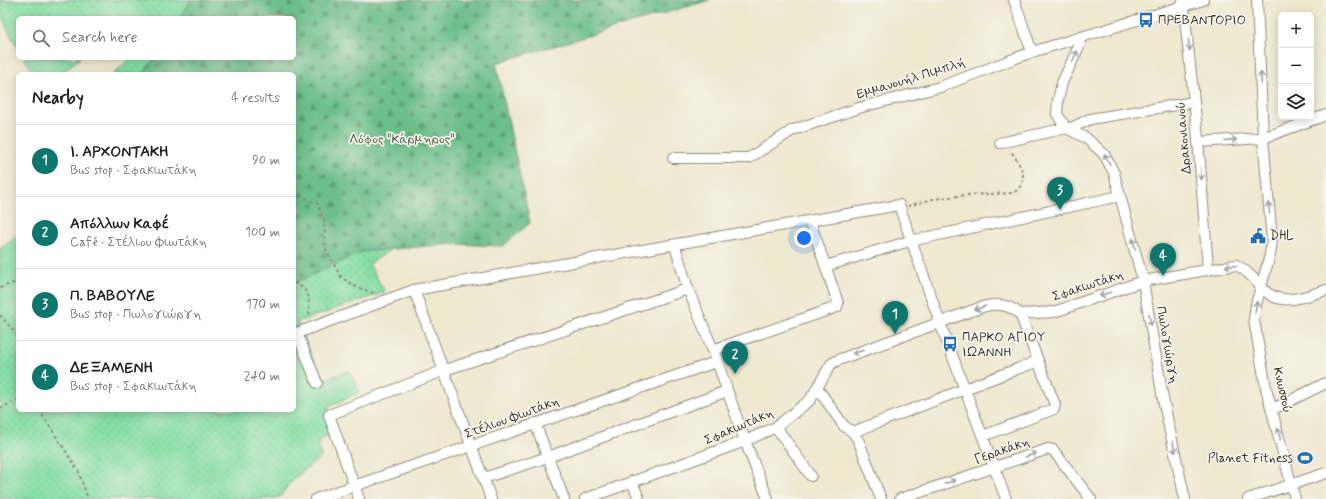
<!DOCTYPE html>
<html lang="en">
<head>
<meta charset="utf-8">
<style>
	body { margin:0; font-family:Mynerve,sans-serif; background:#f2f2f2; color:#222 }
	.controls { position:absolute; right:12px; top:12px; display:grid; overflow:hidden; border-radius:6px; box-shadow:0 2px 10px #0003 }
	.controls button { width:36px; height:36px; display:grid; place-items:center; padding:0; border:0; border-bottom:1px solid #e0e0e0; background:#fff; color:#222; font:20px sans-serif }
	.you { position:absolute; left:804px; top:238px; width:14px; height:14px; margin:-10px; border:3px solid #fff; border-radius:50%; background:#1a73e8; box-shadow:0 0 0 6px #1a73e833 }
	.badge { display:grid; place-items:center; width:26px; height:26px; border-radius:50%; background:#0f766e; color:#fff; font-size:13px; font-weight:700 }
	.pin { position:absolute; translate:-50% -33px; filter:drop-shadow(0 1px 2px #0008) }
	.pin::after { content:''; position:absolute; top:21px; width:14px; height:12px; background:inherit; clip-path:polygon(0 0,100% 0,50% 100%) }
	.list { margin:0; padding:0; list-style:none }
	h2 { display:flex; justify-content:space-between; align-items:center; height:52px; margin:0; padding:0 16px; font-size:17px }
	h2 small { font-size:13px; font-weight:400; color:#767676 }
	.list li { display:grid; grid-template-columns:26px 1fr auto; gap:12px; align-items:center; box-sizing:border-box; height:72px; padding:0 16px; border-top:1px solid #e0e0e0 }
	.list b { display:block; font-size:15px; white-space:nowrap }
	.list p { margin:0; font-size:13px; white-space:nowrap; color:#767676 }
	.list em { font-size:13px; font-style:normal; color:#767676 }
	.icon { flex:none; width:22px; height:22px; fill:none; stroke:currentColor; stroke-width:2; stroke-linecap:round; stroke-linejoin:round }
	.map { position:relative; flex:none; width:1326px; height:499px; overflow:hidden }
	.search { position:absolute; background:#fff; box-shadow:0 2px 10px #0003; left:16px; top:16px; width:280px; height:44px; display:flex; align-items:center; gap:10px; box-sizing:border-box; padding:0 14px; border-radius:6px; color:#767676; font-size:15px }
	.panel { position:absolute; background:#fff; box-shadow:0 2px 10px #0003; left:16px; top:72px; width:280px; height:340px; border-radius:6px }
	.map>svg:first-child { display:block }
	.green { fill:url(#green-dots); stroke:#588568 }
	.forest { fill:url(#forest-firs); stroke:#4c745a }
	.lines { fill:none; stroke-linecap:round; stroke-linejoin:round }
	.street-casing { stroke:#8c8a7d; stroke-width:12 }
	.path { stroke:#8c8a7d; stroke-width:2; stroke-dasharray:3 3; stroke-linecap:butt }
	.street { stroke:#fff; stroke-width:10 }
	.oneway { stroke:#a0a0a0 }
	.labels { text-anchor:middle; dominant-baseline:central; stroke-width:3.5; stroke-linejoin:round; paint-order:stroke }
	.poi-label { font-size:13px; fill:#2b2b2b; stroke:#f7f3e8; text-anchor:start }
	.street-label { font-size:13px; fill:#2b2b2b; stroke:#f7f3e8 }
	.park-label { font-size:13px; fill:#42584a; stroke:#f7f3e8 }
</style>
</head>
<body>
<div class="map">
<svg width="1326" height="499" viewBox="0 0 1326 499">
	<defs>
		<pattern id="green-dots" width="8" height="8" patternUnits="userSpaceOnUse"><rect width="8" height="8" fill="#85dfa5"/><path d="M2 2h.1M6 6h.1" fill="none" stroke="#73c08e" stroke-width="1.8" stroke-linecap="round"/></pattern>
		<pattern id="forest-firs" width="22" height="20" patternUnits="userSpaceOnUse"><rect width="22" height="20" fill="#6cbe8a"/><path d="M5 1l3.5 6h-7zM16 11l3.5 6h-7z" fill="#599b71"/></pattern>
	</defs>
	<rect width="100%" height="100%" fill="#f7f3e8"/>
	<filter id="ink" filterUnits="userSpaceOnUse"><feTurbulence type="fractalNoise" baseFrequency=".025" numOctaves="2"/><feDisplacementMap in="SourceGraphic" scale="8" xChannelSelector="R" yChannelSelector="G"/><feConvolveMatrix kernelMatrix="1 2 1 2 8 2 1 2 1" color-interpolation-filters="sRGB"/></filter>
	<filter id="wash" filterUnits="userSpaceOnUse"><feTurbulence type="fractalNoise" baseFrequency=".012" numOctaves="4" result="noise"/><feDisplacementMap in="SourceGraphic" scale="16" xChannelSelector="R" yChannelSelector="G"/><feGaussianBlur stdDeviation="0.9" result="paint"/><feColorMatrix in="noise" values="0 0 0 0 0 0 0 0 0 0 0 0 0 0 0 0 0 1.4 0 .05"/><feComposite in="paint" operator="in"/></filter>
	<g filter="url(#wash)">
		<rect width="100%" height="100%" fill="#eee8cf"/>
		<g class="green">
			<path d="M0 0H191L180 18H18V48C9 32 0 19 0 0Z"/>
			<polygon points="24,58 80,58 60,74 34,74"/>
			<polygon points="131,58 155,58 143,74 113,74"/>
			<polygon points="18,236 18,410 294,410 294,283 362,252 391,249 369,264 385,292 297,322 322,380 349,371 360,392 328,407 333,432 318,441 321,457 292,480 280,497 271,499 0,499 0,249"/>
		</g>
		<polygon class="forest" points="191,0 710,0 496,63 530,223 503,246 451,244 362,252 294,283 294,212 300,201 294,201 294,74 143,74 155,58 294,58 294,18 180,18"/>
	</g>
	<g filter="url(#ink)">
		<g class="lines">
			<g class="street-casing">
				<g id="street">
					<polyline points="1014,0 1032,52"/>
					<polyline points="1183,0 1198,138 1208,269"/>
					<polyline points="1257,0 1263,138 1272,240 1270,255 1256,304 1254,320 1266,388 1295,499"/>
					<polyline points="1079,39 1080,44 1062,83 1058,100 1057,114 1066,128 1086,138 1104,154 1114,173 1143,281 1164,404 1185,499"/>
					<polyline points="1069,129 1090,119 1194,102"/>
					<polyline points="1198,142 1263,138 1326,115"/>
					<polyline points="1000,143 1066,128"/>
					<polyline points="673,158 749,158 793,130 862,107 940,87 1032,52 1203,0"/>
					<polyline points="675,246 688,289 713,350 745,441 768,499"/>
					<polyline points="826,266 910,241 1120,196"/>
					<polyline points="414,290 491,499"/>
					<polyline points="713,350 837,307 838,303 810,221"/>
					<polyline points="317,383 297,333 414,290 899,205 940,323 1006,499"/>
					<polyline points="818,389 844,426 853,432 859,442 881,499"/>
					<polyline points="1273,409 1326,383"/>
					<polyline points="535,423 564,499"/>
					<polyline points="776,427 811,476"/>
					<polyline points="853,432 1038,361"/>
					<polyline points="983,436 1054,409 1055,405 1020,314"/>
					<polyline points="484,478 548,457 727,391"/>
					<polyline points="632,481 639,499"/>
					<polyline points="316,499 716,362"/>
					<polyline points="359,499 329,415 445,370 688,289"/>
					<path d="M585 499 745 441 776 427 810 400 831 364 838 360 982 307C995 303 1009 304 1020 314L1054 312 1143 281 1236 265C1248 271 1253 278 1262 288 1280 308 1304 297 1326 290"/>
					<polyline points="900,499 1048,449 1053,450 1091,499"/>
					<polyline points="1248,499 1326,473"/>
				</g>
			</g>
			<g class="path">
				<polyline points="294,193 318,204 324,220 326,250 341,277 356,287 376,294"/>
				<path d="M908 206 933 199 967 195 1013 193C1032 181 1020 164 1010 150"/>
				<path d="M294 283C314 292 307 300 310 318"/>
				<polyline points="0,288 18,281"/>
				<polyline points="0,315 18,336"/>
				<polyline points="0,408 18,400"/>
				<polyline points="39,410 78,470 88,499"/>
			</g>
			<use href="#street" class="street"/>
		</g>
		<defs><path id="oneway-shaft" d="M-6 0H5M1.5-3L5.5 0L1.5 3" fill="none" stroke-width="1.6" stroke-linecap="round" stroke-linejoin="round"/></defs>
		<g class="oneway">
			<use href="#oneway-shaft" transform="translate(1189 45) rotate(84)"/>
			<use href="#oneway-shaft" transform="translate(1075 56) rotate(-66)"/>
			<use href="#oneway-shaft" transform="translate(1261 78) rotate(-92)"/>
			<use href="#oneway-shaft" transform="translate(1231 140) rotate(-4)"/>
			<use href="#oneway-shaft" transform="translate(1107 159) rotate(-119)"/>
			<use href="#oneway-shaft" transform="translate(1201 174) rotate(86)"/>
			<use href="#oneway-shaft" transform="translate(1269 208) rotate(-95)"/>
			<use href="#oneway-shaft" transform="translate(1134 244) rotate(-105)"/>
			<use href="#oneway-shaft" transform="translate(1231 266) rotate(176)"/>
			<use href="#oneway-shaft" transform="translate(1105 294) rotate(161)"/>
			<use href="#oneway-shaft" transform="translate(1256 307) rotate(-80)"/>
			<use href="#oneway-shaft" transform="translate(980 308) rotate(161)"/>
			<use href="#oneway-shaft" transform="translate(1150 320) rotate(80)"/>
			<use href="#oneway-shaft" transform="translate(858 352) rotate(161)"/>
			<use href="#oneway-shaft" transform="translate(1279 434) rotate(-103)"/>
			<use href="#oneway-shaft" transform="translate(1174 447) rotate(77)"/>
			<use href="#oneway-shaft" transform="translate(1031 455) rotate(-19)"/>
			<use href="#oneway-shaft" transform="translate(950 482) rotate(-18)"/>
		</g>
	</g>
	<defs>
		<g id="bus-bare" transform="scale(1.2)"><path d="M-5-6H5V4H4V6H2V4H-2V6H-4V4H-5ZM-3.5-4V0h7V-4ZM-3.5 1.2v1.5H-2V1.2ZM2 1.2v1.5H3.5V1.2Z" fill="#1f6fb2" stroke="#f7f3e8" stroke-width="2.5" paint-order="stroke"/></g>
		<g id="civic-bare" transform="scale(1.2)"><path d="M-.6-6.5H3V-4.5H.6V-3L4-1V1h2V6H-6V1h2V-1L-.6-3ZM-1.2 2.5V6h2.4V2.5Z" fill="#1f6fb2" stroke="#f7f3e8" stroke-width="2.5" paint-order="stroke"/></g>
		<g id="stadium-bare" transform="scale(1.2)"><path d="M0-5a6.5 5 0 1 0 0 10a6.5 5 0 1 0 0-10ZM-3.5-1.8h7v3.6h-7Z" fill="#1f6fb2" stroke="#f7f3e8" stroke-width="2.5" paint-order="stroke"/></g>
	</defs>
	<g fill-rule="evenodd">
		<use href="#bus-bare" x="1146" y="20"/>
		<use href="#civic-bare" x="1258" y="236"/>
		<use href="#bus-bare" x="950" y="344"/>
		<use href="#stadium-bare" x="1305" y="458"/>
	</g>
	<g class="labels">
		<g class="poi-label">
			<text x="1158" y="20">ΠΡΕΒΑΝΤΟΡΙΟ</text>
			<text x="1270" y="236">DHL</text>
			<text x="962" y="337">ΠΑΡΚΟ ΑΓΙΟΥ<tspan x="962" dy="15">ΙΩΑΝΝΗ</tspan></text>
			<text x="1293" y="458" text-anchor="end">Planet Fitness</text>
		</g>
		<g class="street-label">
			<text transform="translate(911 79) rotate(-17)">Εµµανουήλ Πιµπλή</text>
			<text transform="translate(1184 138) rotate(-95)">Δρακονιανού</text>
			<text transform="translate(1088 286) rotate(-18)">Σφακιωτάκη</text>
			<text transform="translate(1167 345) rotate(80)">Πωλογιώργη</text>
			<text transform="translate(1282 390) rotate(77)">Κνωσσού</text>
			<text transform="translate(512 418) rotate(-20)">Στέλιου Φιωτάκη</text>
			<text transform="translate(739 427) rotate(-23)">Σφακιωτάκη</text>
			<text transform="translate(1002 451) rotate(-19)">Γερακάκη</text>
		</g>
		<g class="park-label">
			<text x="402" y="139">Λόφος "Κάρμηρος"</text>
		</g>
	</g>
</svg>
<div class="controls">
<button>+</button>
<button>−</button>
<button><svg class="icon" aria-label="layers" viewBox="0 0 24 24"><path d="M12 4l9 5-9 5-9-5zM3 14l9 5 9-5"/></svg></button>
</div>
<div class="you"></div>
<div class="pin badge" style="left:895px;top:334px">1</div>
<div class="pin badge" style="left:735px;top:374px">2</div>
<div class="pin badge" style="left:1060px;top:210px">3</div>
<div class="pin badge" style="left:1163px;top:276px">4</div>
<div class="search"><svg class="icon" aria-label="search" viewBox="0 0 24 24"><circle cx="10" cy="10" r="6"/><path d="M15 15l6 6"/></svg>Search here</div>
<section class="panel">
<h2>Nearby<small>4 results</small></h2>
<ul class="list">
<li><span class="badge">1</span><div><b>Ι. ΑΡΧΟΝΤΑΚΗ</b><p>Bus stop · Σφακιωτάκη</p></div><em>90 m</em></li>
<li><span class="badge">2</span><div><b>Απόλλων Καφέ</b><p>Café · Στέλιου Φιωτάκη</p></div><em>100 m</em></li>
<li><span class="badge">3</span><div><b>Π. ΒΑΒΟΥΛΕ</b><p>Bus stop · Πωλογιώργη</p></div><em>170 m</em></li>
<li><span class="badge">4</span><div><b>ΔΕΞΑΜΕΝΗ</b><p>Bus stop · Σφακιωτάκη</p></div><em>240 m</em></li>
</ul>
</section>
</div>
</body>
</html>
